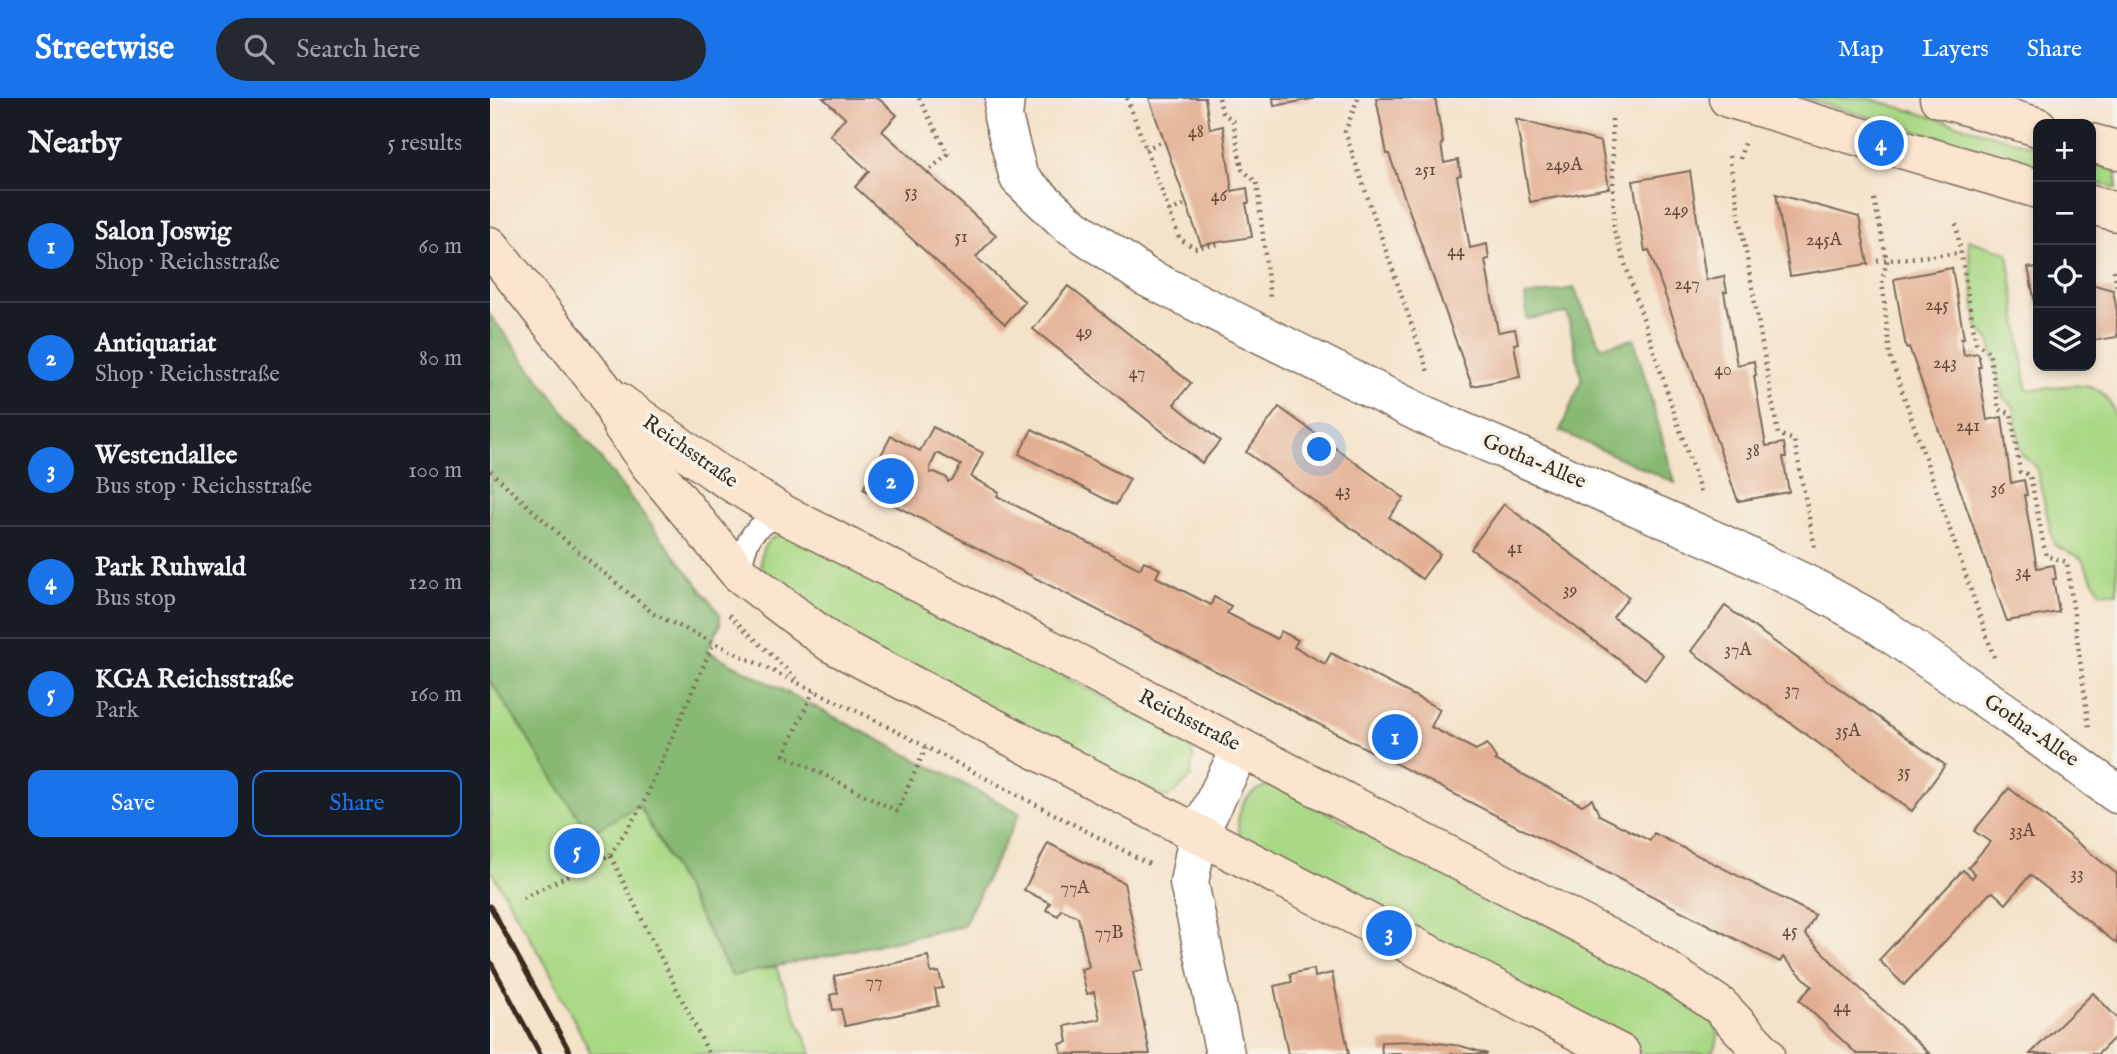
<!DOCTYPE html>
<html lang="en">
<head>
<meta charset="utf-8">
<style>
	body { margin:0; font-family:"IM FELL English",serif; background:#242831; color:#f1f3f6 }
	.controls { position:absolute; right:21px; top:21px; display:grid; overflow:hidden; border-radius:14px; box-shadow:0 4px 10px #0003 }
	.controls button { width:63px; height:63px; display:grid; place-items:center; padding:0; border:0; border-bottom:2px solid #363941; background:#171b24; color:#f1f3f6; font:35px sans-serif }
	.you { position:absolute; left:830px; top:352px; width:24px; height:24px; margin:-18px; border:5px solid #fff; border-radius:50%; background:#1a73e8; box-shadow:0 0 0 10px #1a73e833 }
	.badge { display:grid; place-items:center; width:46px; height:46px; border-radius:50%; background:#1a73e8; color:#fff; font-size:23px; font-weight:700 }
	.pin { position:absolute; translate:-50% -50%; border:4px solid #fff; box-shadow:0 2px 7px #0006 }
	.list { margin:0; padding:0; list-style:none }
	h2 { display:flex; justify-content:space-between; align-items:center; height:91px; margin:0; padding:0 28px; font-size:30px }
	h2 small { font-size:23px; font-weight:400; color:#9ea1a6 }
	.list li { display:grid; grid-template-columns:46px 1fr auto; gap:21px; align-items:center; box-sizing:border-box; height:112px; padding:0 28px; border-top:2px solid #363941 }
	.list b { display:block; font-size:26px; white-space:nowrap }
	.list p { margin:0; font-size:23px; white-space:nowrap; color:#9ea1a6 }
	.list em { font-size:23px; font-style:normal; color:#9ea1a6 }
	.actions { display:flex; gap:14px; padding:21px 28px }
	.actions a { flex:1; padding:16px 0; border:2px solid #1a73e8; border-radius:14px; text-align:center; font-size:24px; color:#1a73e8 }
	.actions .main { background:#1a73e8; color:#fff }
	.icon { flex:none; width:38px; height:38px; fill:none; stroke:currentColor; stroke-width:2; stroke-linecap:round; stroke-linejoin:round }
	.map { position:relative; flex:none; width:1627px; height:956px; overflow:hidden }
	header { display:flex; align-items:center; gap:42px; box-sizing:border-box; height:98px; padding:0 35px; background:#1a73e8; color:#fff }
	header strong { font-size:33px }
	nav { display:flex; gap:38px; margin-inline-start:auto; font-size:24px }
	.search { width:490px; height:63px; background:#242831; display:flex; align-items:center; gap:18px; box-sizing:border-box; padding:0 24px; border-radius:38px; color:#9ea1a6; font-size:26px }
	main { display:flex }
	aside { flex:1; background:#171b24 }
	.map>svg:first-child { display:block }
	.green { fill:#aad986; stroke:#728252; stroke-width:2 }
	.forest { fill:#87b973; stroke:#617248; stroke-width:2 }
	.building { fill:#e3af92; fill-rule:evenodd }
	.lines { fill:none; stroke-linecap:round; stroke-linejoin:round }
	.service-casing { stroke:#7c6a5a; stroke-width:24 }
	.minor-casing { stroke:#7c6a5a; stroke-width:41 }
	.secondary-casing { stroke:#7c6a5a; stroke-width:41 }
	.path { stroke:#7c6a5a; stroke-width:4.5; stroke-dasharray:2 5; stroke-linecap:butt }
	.service { stroke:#fff; stroke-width:21 }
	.minor { stroke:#fff; stroke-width:38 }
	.secondary { stroke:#fce5cf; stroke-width:38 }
	.rail { stroke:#3b2a1e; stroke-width:5 }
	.labels { text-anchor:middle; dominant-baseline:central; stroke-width:7; stroke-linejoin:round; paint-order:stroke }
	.number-label { font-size:18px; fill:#654b3b }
	.street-label { font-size:21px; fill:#3b2a1e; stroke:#f7f3e8 }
</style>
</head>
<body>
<header>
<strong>Streetwise</strong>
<div class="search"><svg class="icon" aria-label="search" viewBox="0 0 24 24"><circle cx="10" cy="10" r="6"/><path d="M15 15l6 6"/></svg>Search here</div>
<nav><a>Map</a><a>Layers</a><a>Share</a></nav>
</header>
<main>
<aside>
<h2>Nearby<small>5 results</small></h2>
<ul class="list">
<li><span class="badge">1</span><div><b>Salon Joswig</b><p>Shop · Reichsstraße</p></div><em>60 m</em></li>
<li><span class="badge">2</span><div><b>Antiquariat</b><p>Shop · Reichsstraße</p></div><em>80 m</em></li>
<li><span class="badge">3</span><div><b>Westendallee</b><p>Bus stop · Reichsstraße</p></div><em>100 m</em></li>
<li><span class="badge">4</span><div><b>Park Ruhwald</b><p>Bus stop</p></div><em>120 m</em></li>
<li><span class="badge">5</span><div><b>KGA Reichsstraße</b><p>Park</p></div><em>160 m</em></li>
</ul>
<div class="actions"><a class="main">Save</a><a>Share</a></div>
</aside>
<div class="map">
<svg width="1627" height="956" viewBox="0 0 1627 956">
	<rect width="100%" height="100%" fill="#f7f3e8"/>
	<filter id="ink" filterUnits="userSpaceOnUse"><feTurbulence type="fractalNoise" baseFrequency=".0143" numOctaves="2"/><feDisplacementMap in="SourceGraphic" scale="14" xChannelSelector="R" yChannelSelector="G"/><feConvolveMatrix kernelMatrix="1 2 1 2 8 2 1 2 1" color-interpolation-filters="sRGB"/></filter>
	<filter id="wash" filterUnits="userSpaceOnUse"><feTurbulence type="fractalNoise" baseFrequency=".00686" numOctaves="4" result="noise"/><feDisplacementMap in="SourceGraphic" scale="28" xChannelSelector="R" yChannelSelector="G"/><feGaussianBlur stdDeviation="1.57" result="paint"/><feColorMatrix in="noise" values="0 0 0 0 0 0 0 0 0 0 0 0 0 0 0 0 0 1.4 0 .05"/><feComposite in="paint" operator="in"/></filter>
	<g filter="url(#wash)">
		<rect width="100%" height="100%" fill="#f4e2c9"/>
		<g class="green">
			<polygon points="1312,0 1377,0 1548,50 1548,68"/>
			<polygon points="1601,65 1627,72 1627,91 1601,84"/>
			<path d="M1478 142 1518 155 1537 292C1580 290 1619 271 1627 329V495L1610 494 1591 460 1564 447 1546 368 1531 356 1524 309 1513 299 1500 243 1487 228Z"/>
			<path d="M290 436 301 437 693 640 703 656 701 679 684 696 676 699 393 564 272 471C268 454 274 443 290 436Z"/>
			<polygon points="0,582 99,735 149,707 241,877 285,867 322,956 101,956 58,870 0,771"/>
			<path d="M776 688H785L1154 875 1226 928 1228 937 1226 949 1219 956H1154L752 745C743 720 750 698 776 688Z"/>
		</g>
		<g class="forest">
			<polygon points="1084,190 1111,249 1144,241 1185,385 1070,333 1092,282 1077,215 1037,221 1035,198"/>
			<polygon points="0,217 230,516 230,527 217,553 530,715 473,828 242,878 149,707 99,736 0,582"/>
		</g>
		<g id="blocks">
			<g class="building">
				<polygon points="333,0 388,0 407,17 392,33 506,137 486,159 535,204 515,226 365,89 379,73 340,37 355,20"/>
				<polygon points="659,0 715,0 720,31 733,28 742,93 757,90 759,105 756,105 762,139 711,147"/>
				<polygon points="783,0 823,0 823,1 784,8"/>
				<polygon points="886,0 945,0 953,45 951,46 954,65 968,62 971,77 967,78 980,150 997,146 999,161 995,162 1008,234 1025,231 1028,245 1024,246 1030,279 982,288 899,56 897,56"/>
				<polygon points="1026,21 1111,44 1119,90 1040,104"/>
				<polygon points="1200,73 1216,182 1234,178 1237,194 1234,194 1247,267 1264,263 1266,277 1264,278 1276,348 1294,345 1296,359 1293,359 1299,394 1248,403 1159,152 1155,153 1143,83"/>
				<polygon points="1286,96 1369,119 1378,166 1300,178"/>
				<polygon points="1538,169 1548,171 1548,215 1547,215"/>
				<polygon points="1462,170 1474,240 1471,240 1474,257 1488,255 1491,269 1488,269 1497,322 1512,319 1521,385 1534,382 1537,397 1534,397 1547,470 1564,467 1566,481 1563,481 1569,514 1517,523 1419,249 1416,250 1404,181"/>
				<polygon points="1601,186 1623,192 1627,213 1627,239 1601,243"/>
				<polygon points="578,188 701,285 684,306 730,343 712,365 543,231"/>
				<polygon points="789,309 914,400 899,419 950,456 932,481 756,354"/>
				<path d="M443 329 493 355 481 379 509 394 507 398 650 471 654 463 670 471 666 479 721 507 724 499 741 508 737 515 787 541 791 533 808 542 804 549 835 566 841 555 950 611 941 629 986 652 997 646 1006 660 1005 662 1092 707 1102 701 1109 717 1160 743 1164 735 1325 817 1315 836 1344 866 1440 956H1367L1309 902 1322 888 1293 859 1290 864 373 391 401 338 430 353ZM447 355 471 367 463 381 458 384 457 380 445 374 440 375V369Z"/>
				<polygon points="542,331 640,381 626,407 529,356"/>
				<polygon points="1014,406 1139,499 1123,519 1173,557 1155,581 981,451"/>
				<polygon points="1235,508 1455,667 1422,713 1201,553"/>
				<polygon points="1519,690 1627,776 1627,846 1540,777 1516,806 1503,794 1499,796 1414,887 1389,862 1473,772 1482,780 1485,776 1478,770 1500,744 1484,733"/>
				<polygon points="558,745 634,785 653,872 643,874 660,956 572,956 570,946 578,944 575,928 610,921 604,894 597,896 591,871 599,869 588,819 571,811 568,818 556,812 560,805 534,792"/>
				<polygon points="438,858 441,875 449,874 453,890 445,891 448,908 355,928 351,911 343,912 340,897 348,895 344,878"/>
				<polygon points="824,871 825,879 842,875 859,956 798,956 784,888 802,884 800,876"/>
				<polygon points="1603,895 1627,920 1627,937 1608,956 1540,956"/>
				<polygon points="933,943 971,948 998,956 892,956 891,944"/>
			</g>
		</g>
	</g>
	<g filter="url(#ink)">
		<use href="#blocks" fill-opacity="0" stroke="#7c6a5a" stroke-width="2"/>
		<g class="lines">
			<g class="service-casing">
				<path id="service" d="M249 475C258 439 258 432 293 416"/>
			</g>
			<g class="minor-casing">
				<g id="minor">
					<polyline points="515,0 513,19 529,80 576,124 656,179 932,316 1226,443 1322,489 1380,521 1522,619 1627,696"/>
					<polyline points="735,956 699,785 708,737 751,650"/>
				</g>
			</g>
			<g class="secondary-casing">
				<g id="secondary">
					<polyline points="1238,0 1548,91"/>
					<polyline points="1449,0 1548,29"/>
					<polyline points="1601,45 1627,52"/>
					<polyline points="1601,107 1627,114"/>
					<polyline points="0,148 117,296 133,329 160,367 249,475 341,545 1131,956"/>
					<polyline points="127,303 224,373 293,416 573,558 1161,862 1230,908 1275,956"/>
				</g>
			</g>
			<g class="path">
				<polyline points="429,0 458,56 437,74"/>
				<polyline points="637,0 689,140 704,150 730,146"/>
				<polyline points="729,0 732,14 743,23 752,71 767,85 780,201"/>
				<polyline points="868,0 855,34 939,277"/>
				<polyline points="1122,21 1124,132 1211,396"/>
				<polyline points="655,51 674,43"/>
				<polyline points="1239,58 1288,336 1304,342 1325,450"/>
				<polyline points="1250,61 1255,41"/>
				<polyline points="1384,101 1397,163 1392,182 1400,258 1505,562"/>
				<polyline points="679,113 697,106"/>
				<polyline points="1466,126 1486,245 1499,254 1509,312 1521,315 1530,374 1540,377 1556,458 1577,464 1599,630"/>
				<polyline points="1387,163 1471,155"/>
				<polyline points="1624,172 1627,188"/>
				<polyline points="0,373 86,452 164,516 377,618 663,768"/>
				<polyline points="239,517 309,583"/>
				<polyline points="324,592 294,657 407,713 436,650"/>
				<polyline points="120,757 152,708 224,544"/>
				<polyline points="33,800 120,757 219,956"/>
			</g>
			<use href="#service" class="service"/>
			<use href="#minor" class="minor"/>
			<use href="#secondary" class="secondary"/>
			<g class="rail">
				<polyline points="0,808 81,956"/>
				<polyline points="0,863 50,956"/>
			</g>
		</g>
	</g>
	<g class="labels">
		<g class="number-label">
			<text x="706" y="34">48</text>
			<text x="1074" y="67">249A</text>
			<text x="935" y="72">251</text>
			<text x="421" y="94">53</text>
			<text x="729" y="98">46</text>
			<text x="1186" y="112">249</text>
			<text x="471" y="139">51</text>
			<text x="1334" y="142">245A</text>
			<text x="966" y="153">44</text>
			<text x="1197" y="186">247</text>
			<text x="1447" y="207">245</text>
			<text x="594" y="234">49</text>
			<text x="1455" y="265">243</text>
			<text x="1233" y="272">40</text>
			<text x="647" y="275">47</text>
			<text x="1478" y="328">241</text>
			<text x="1263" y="353">38</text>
			<text x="1508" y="391">36</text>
			<text x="853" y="393">43</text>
			<text x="1025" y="450">41</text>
			<text x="1533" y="474">34</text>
			<text x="1080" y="492">39</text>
			<text x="1248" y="552">37A</text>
			<text x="1302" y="592">37</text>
			<text x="1358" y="633">35A</text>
			<text x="1414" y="674">35</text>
			<text x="1532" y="733">33A</text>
			<text x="1587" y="776">33</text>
			<text x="585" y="790">77A</text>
			<text x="1300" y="833">45</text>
			<text x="619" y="835">77B</text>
			<text x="384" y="884">77</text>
			<text x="1352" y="909">44</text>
		</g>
		<g class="street-label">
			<text transform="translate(200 354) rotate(35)">Reichsstraße</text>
			<text transform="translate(1044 364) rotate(23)">Gotha-Allee</text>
			<text transform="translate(699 623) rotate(27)">Reichsstraße</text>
			<text transform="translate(1541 633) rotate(35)">Gotha-Allee</text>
		</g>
	</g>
</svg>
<div class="controls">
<button>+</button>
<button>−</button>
<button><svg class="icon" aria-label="locate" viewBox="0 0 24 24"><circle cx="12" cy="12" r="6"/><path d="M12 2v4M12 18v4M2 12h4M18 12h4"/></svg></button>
<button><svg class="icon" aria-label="layers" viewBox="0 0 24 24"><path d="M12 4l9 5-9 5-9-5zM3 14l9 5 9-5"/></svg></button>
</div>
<div class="you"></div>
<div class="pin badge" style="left:905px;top:639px">1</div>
<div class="pin badge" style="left:401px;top:383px">2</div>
<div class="pin badge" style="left:899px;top:835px">3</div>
<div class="pin badge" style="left:1391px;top:45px">4</div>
<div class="pin badge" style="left:87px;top:753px">5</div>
</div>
</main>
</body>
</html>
